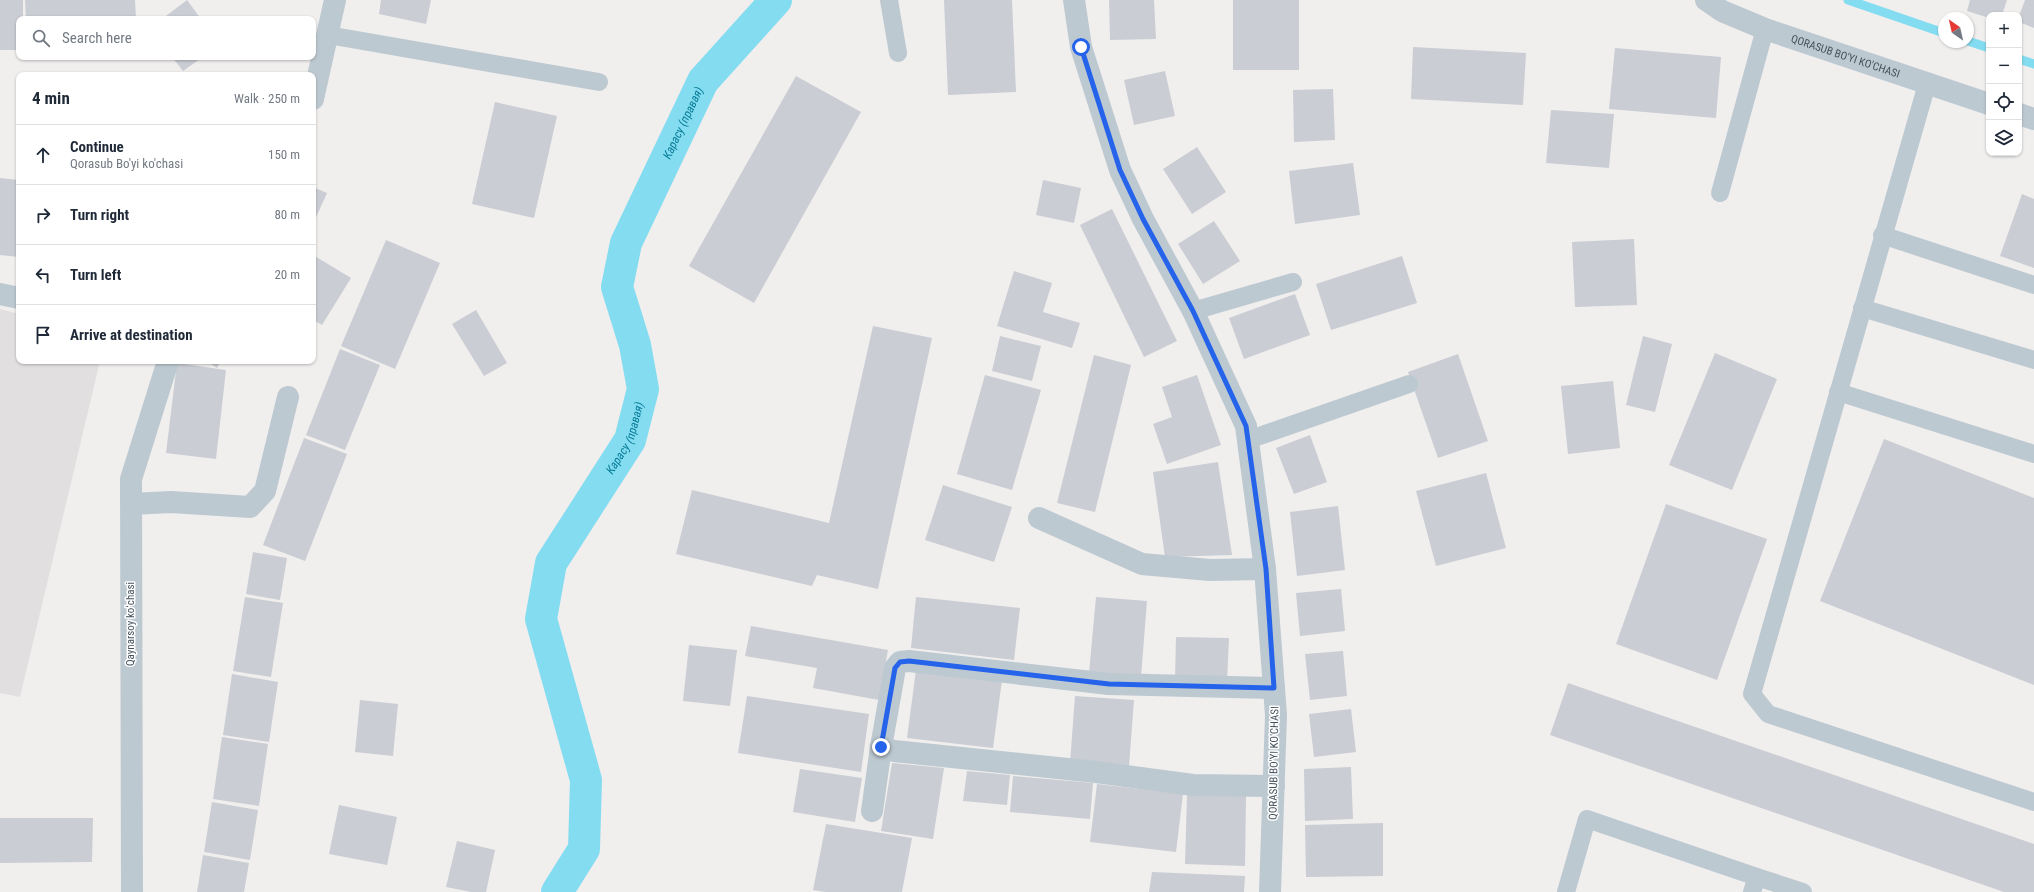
<!DOCTYPE html>
<html lang="en">
<head>
<meta charset="utf-8">
<style>
	body { margin:0; font-family:"Roboto Condensed",sans-serif; background:#f2f2f3; color:#1f2937 }
	.controls { position:absolute; right:12px; top:12px; display:grid; overflow:hidden; border-radius:8px; box-shadow:0 1px 3px #0004 }
	.controls button { width:36px; height:36px; display:grid; place-items:center; padding:0; border:0; border-bottom:1px solid #e0e1e3; background:#fff; color:#1f2937; font:20px sans-serif }
	.compass { position:absolute; left:1938px; top:12px; width:36px; height:36px; border-radius:50%; background:#fff; box-shadow:0 1px 3px #0004; rotate:326deg }
	.stop { position:absolute; width:12px; height:12px; margin:-9px; border:3px solid #2563eb; border-radius:50%; background:#fff }
	.stop.end { background:#2563eb; border-color:#fff; box-shadow:0 1px 4px #0008 }
	.list { margin:0; padding:0; list-style:none }
	h2 { display:flex; justify-content:space-between; align-items:center; height:52px; margin:0; padding:0 16px; font-size:17px }
	h2 small { font-size:13px; font-weight:400; color:#747a83 }
	.list li { display:grid; grid-template-columns:26px 1fr auto; gap:12px; align-items:center; box-sizing:border-box; height:60px; padding:0 16px; border-top:1px solid #e0e1e3 }
	.list b { display:block; font-size:15px; white-space:nowrap }
	.list p { margin:0; font-size:13px; white-space:nowrap; color:#747a83 }
	.list em { font-size:13px; font-style:normal; color:#747a83 }
	.icon { flex:none; width:22px; height:22px; fill:none; stroke:currentColor; stroke-width:2; stroke-linecap:round; stroke-linejoin:round }
	.map { position:relative; flex:none; width:2034px; height:892px; overflow:hidden }
	.search { position:absolute; background:#fff; box-shadow:0 1px 3px #0004; left:16px; top:16px; width:300px; height:44px; display:flex; align-items:center; gap:10px; box-sizing:border-box; padding:0 14px; border-radius:8px; color:#747a83; font-size:15px }
	.panel { position:absolute; background:#fff; box-shadow:0 1px 3px #0004; left:16px; top:72px; width:300px; height:292px; border-radius:8px }
	.map>svg:first-child { display:block }
	.education { fill:#e2dfe0 }
	.lines { fill:none; stroke-linecap:round; stroke-linejoin:round }
	.stream { stroke:#84dcf0; stroke-width:9 }
	.canal { stroke:#84dcf0; stroke-width:32 }
	.building { fill:#cacdd3 }
	.lane { stroke:#bdc9d1; stroke-width:18 }
	.street { stroke:#bdc9d1; stroke-width:22 }
	.route { stroke:#2563eb; stroke-width:5 }
	.labels { text-anchor:middle; dominant-baseline:central; stroke-width:3; stroke-linejoin:round; paint-order:stroke }
	.street-label { font-size:11px; fill:#45525c; stroke:#fff }
	.water-label { font-size:12px; font-style:italic; fill:#077c98; stroke:#fff }
</style>
</head>
<body>
<div class="map">
<svg width="2034" height="892" viewBox="0 0 2034 892">
	<rect width="100%" height="100%" fill="#f1eeee"/>
	<polygon class="education" points="0,309 19,314 19,361 100,361 20,697 0,693"/>
	<g class="lines">
		<g class="stream">
			<polyline points="1848,0 1944,33"/>
			<polyline points="1968,41 1989,48"/>
			<polyline points="2019,59 2034,64"/>
		</g>
		<path class="canal" id="s1" d="M557 892 584 849 586 780 541 619 551 563 630 440 643 389 635 345 617 287 626 243 703 81 776 0"/>
	</g>
	<g class="building">
		<polygon points="0,0 23,0 23,19 19,19 19,50 0,50"/>
		<polygon points="25,0 135,0 136,19 26,19"/>
		<polygon points="187,0 201,19 162,19"/>
		<polygon points="381,0 431,0 426,24 379,14"/>
		<polygon points="944,0 1012,0 1016,92 948,95"/>
		<polygon points="1109,0 1154,0 1156,39 1110,40"/>
		<rect x="1233" y="0" width="66" height="70"/>
		<polygon points="1970,0 2007,0 2002,15 1989,15 1989,18 1967,11"/>
		<polygon points="2025,0 2034,0 2034,28 2019,22 2019,16"/>
		<polygon points="1413,47 1526,53 1523,105 1411,99"/>
		<polygon points="1615,48 1721,57 1716,118 1609,109"/>
		<polygon points="172,57 203,57 183,71"/>
		<polygon points="1165,71 1175,116 1134,125 1124,80"/>
		<polygon points="796,76 861,112 754,303 689,266"/>
		<polygon points="1333,89 1335,140 1294,142 1293,90"/>
		<polygon points="495,102 557,116 534,218 472,204"/>
		<polygon points="1551,110 1614,114 1609,168 1546,163"/>
		<polygon points="1197,147 1226,192 1192,214 1163,169"/>
		<polygon points="1353,163 1360,215 1295,224 1289,171"/>
		<polygon points="0,178 19,180 19,257 0,255"/>
		<polygon points="1043,180 1081,188 1074,223 1036,215"/>
		<polygon points="313,187 327,193 313,224"/>
		<polygon points="2022,194 2034,199 2034,268 2000,256"/>
		<polygon points="1112,209 1177,341 1144,357 1080,225"/>
		<polygon points="1214,221 1240,261 1203,284 1178,244"/>
		<polygon points="1634,239 1637,305 1575,307 1572,242"/>
		<polygon points="386,240 440,263 395,369 341,346"/>
		<polygon points="313,255 351,278 322,325 313,320"/>
		<polygon points="1402,256 1417,303 1331,330 1316,284"/>
		<polygon points="1014,271 1052,283 1043,312 1080,323 1072,348 997,326"/>
		<polygon points="1295,294 1310,335 1244,359 1229,318"/>
		<polygon points="476,310 507,363 484,376 452,324"/>
		<polygon points="873,326 932,338 878,589 817,575 812,586 676,554 692,490 829,523"/>
		<polygon points="1000,336 1041,346 1032,381 992,371"/>
		<polygon points="1643,336 1672,344 1655,412 1626,405"/>
		<polygon points="340,349 380,365 345,450 306,435"/>
		<polygon points="1715,353 1777,379 1732,490 1669,465"/>
		<polygon points="1458,354 1488,441 1438,458 1408,372"/>
		<polygon points="1094,355 1131,365 1095,512 1057,503"/>
		<polygon points="206,361 221,361 217,368"/>
		<polygon points="177,363 226,370 216,459 166,453"/>
		<polygon points="985,375 1041,390 1012,490 957,474"/>
		<polygon points="1197,375 1221,445 1167,464 1153,424 1172,417 1162,387"/>
		<polygon points="1613,381 1620,448 1568,454 1561,386"/>
		<polygon points="1310,435 1327,482 1294,494 1276,448"/>
		<polygon points="304,438 347,454 305,561 263,545"/>
		<polygon points="1884,439 2034,498 2034,685 1820,601"/>
		<polygon points="1218,462 1232,555 1165,557 1153,472"/>
		<polygon points="1486,473 1506,548 1436,566 1416,491"/>
		<polygon points="943,485 1012,507 994,562 925,540"/>
		<polygon points="1666,504 1767,539 1717,680 1616,644"/>
		<polygon points="1338,506 1345,570 1297,576 1290,512"/>
		<polygon points="253,552 287,558 280,600 246,594"/>
		<polygon points="1341,589 1345,631 1300,636 1296,593"/>
		<polygon points="245,597 283,603 271,677 233,671"/>
		<polygon points="916,597 1020,608 1014,660 911,648"/>
		<polygon points="1096,597 1147,601 1141,677 1089,673"/>
		<polygon points="751,626 888,650 879,700 813,688 817,668 745,656"/>
		<polygon points="1176,637 1229,638 1227,681 1175,680"/>
		<polygon points="689,645 737,650 730,706 683,701"/>
		<polygon points="1343,651 1347,696 1310,700 1305,654"/>
		<polygon points="916,670 1002,680 993,748 907,738"/>
		<polygon points="232,674 278,682 269,742 223,735"/>
		<polygon points="1568,683 2034,844 2034,892 2004,892 1550,735"/>
		<polygon points="747,696 869,714 861,772 738,753"/>
		<polygon points="1075,696 1134,700 1129,766 1070,763"/>
		<polygon points="360,700 398,704 393,756 355,752"/>
		<polygon points="1351,709 1356,752 1314,757 1309,714"/>
		<polygon points="222,737 268,744 259,806 213,799"/>
		<polygon points="892,763 944,768 933,839 881,831"/>
		<polygon points="1351,767 1353,819 1305,821 1304,769"/>
		<polygon points="800,769 862,778 855,822 793,812"/>
		<polygon points="967,771 1010,775 1007,805 963,801"/>
		<polygon points="1013,776 1093,783 1090,819 1010,812"/>
		<polygon points="1097,784 1183,794 1176,852 1090,842"/>
		<polygon points="1187,795 1246,796 1245,866 1185,864"/>
		<polygon points="212,802 258,810 250,860 204,852"/>
		<polygon points="339,805 397,817 387,865 329,854"/>
		<polygon points="0,818 93,818 92,862 0,863"/>
		<polygon points="1383,823 1383,876 1306,877 1305,825"/>
		<polygon points="826,824 912,838 902,892 825,892 813,890"/>
		<polygon points="457,841 495,850 486,892 471,892 446,887"/>
		<polygon points="203,855 249,863 244,892 197,892"/>
		<polygon points="1152,872 1245,876 1244,892 1149,892"/>
	</g>
	<g class="lines">
		<g class="lane">
			<polyline points="889,0 898,53"/>
			<polyline points="328,35 599,82"/>
			<polyline points="1927,84 1752,694 1768,714 2034,802"/>
			<polyline points="1720,193 1765,29"/>
			<polyline points="1882,235 2034,285"/>
			<polyline points="1862,308 2034,360"/>
			<polyline points="1193,311 1293,282"/>
			<polyline points="1838,392 2034,454"/>
			<polyline points="1248,440 1409,384"/>
			<polyline points="1566,892 1587,819 1757,877"/>
			<polyline points="1752,892 1757,877 1803,892"/>
		</g>
		<g class="street">
			<polyline points="1074,0 1081,47 1120,170 1143,219 1193,311 1246,426 1265,569 1276,715 1270,892"/>
			<path id="s2" d="M1706 0 1722 11 1765 29 1989 104"/>
			<polyline points="313,99 335,0"/>
			<polyline points="2019,114 2034,119"/>
			<polyline points="0,294 19,298"/>
			<polyline points="131,504 171,502 250,507 265,491 288,397"/>
			<polyline points="1039,518 1142,564 1210,570 1265,569"/>
			<polyline points="881,747 895,668 900,662 909,661 1109,684 1274,688"/>
			<polyline points="872,811 881,747 894,751 1096,772 1193,785 1274,786"/>
			<polyline points="132,892 131,479 168,361"/>
		</g>
	</g>
	<g class="lines">
		<polyline class="route" points="881,747 895,668 900,662 909,661 1109,684 1274,688 1266,569 1246,426 1193,311 1143,219 1120,170 1081,47"/>
	</g>
	<g class="labels">
		<g class="street-label">
			<text stroke="none"><textPath href="#s2" startOffset="151">QORASUB BO'YI KO'CHASI</textPath></text>
			<text transform="translate(130 624) rotate(-90)">Qaynarsoy koʻchasi</text>
			<text transform="translate(1274 763) rotate(-89)">QORASUB BO'YI KO'CHASI</text>
		</g>
		<g class="water-label">
			<text stroke="none"><textPath href="#s1" startOffset="826">Карасу (правая)</textPath></text>
			<text stroke="none"><textPath href="#s1" startOffset="490">Карасу (правая)</textPath></text>
		</g>
	</g>
</svg>
<div class="controls">
<button>+</button>
<button>−</button>
<button><svg class="icon" aria-label="locate" viewBox="0 0 24 24"><circle cx="12" cy="12" r="6"/><path d="M12 2v4M12 18v4M2 12h4M18 12h4"/></svg></button>
<button><svg class="icon" aria-label="layers" viewBox="0 0 24 24"><path d="M12 4l9 5-9 5-9-5zM3 14l9 5 9-5"/></svg></button>
</div>
<svg class="compass" viewBox="-18 -18 36 36"><path d="M0-13l5 13h-10z" fill="#e53935"/><path d="M0 13l5-13h-10z" fill="#747a83"/></svg>
<div class="stop" style="left:1081px;top:47px"></div>
<div class="stop end" style="left:881px;top:747px"></div>
<div class="search"><svg class="icon" aria-label="search" viewBox="0 0 24 24"><circle cx="10" cy="10" r="6"/><path d="M15 15l6 6"/></svg>Search here</div>
<section class="panel">
<h2>4 min<small>Walk · 250 m</small></h2>
<ul class="list">
<li><svg class="icon" aria-label="ahead" viewBox="0 0 24 24"><path d="M12 20V5M6 11l6-6 6 6"/></svg><div><b>Continue</b><p>Qorasub Bo'yi ko'chasi</p></div><em>150 m</em></li>
<li><svg class="icon" aria-label="right" viewBox="0 0 24 24"><path d="M7 20v-9h11M14 6l5 5-5 5"/></svg><div><b>Turn right</b></div><em>80 m</em></li>
<li><svg class="icon" aria-label="left" viewBox="0 0 24 24"><path d="M17 20v-9H6M10 6l-5 5 5 5"/></svg><div><b>Turn left</b></div><em>20 m</em></li>
<li><svg class="icon" aria-label="arrive" viewBox="0 0 24 24"><path d="M6 21V4h12l-3 4 3 4H6"/></svg><div><b>Arrive at destination</b></div></li>
</ul>
</section>
</div>
</body>
</html>
